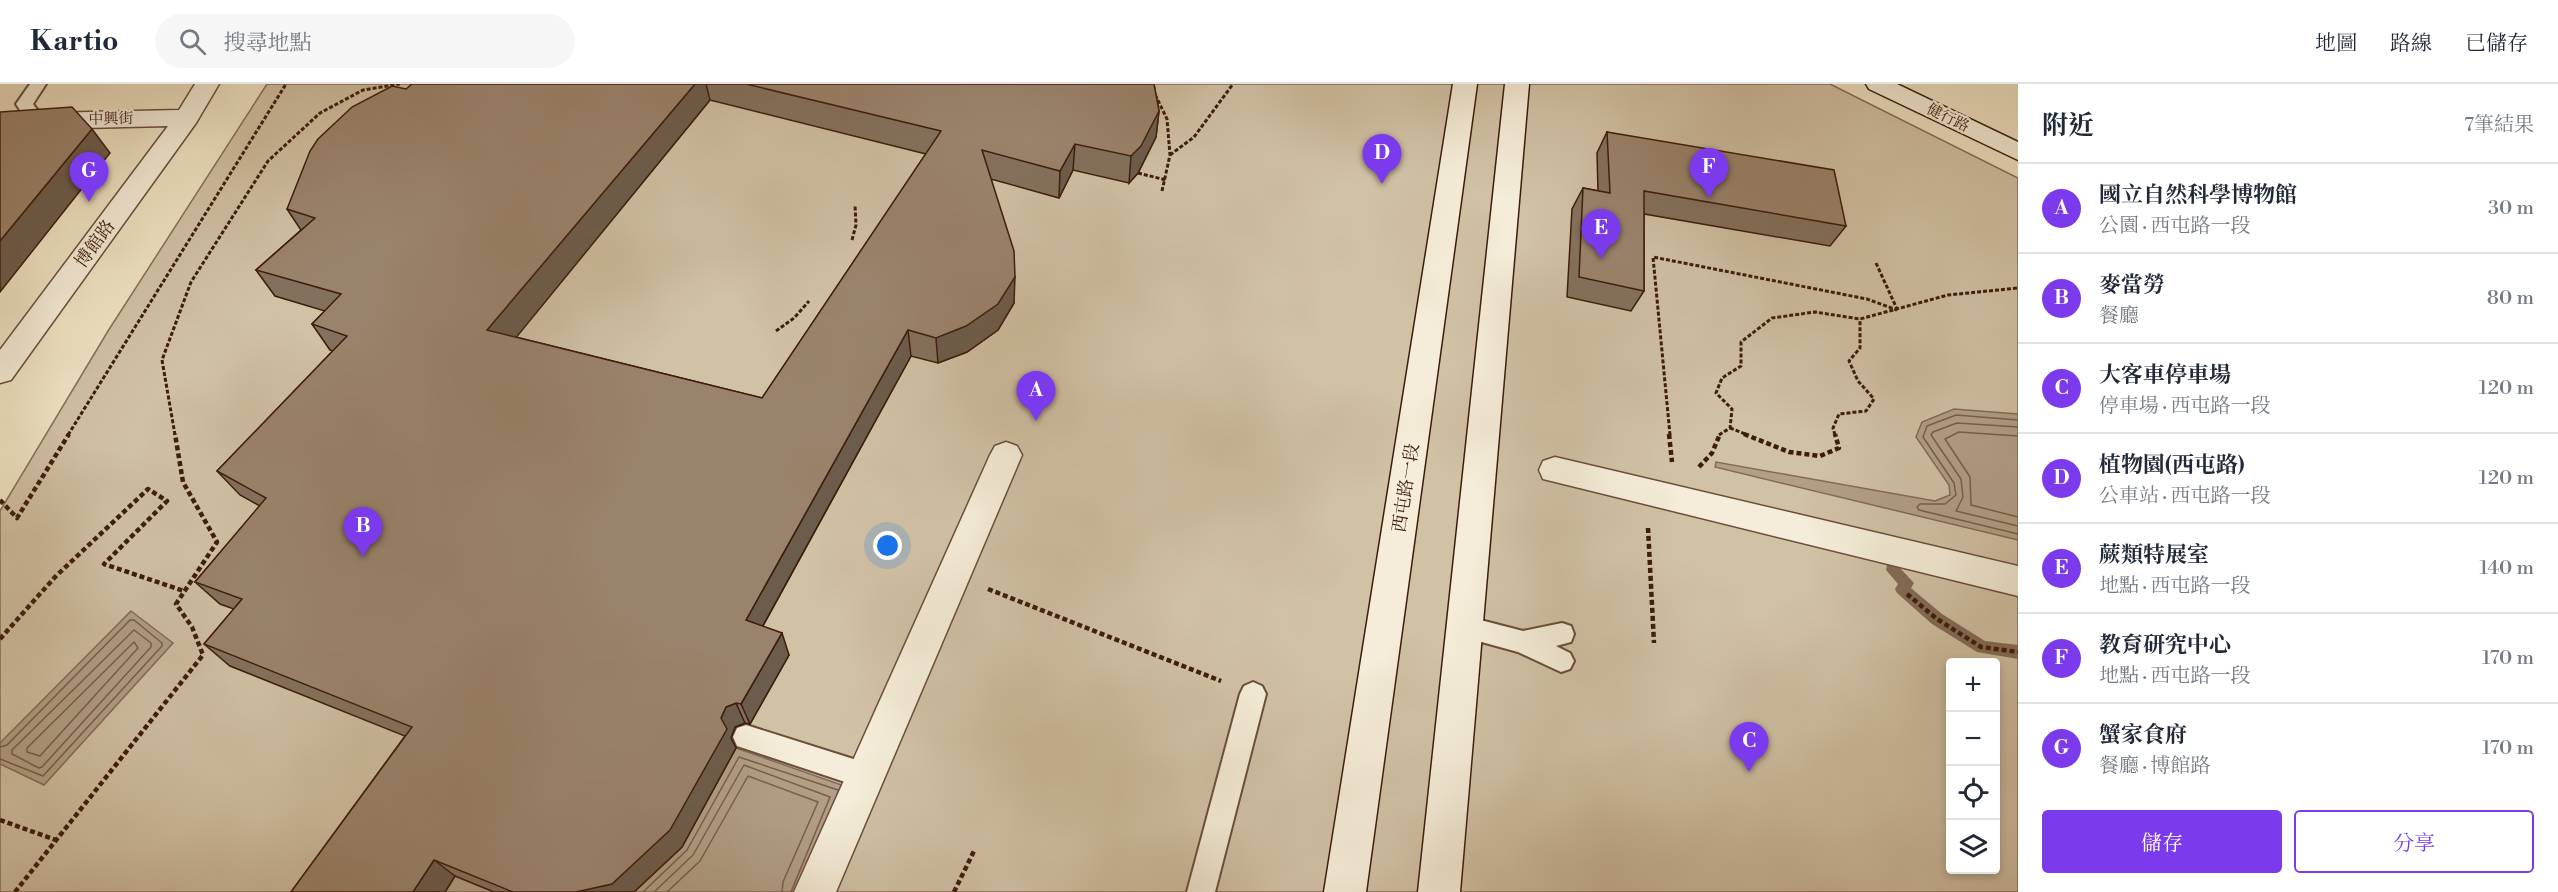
<!DOCTYPE html>
<html lang="zh-TW">
<head>
<meta charset="utf-8">
<style>
	body { margin:0; font-family:"Libre Bodoni","Noto Serif TC",serif; background:#f6f6f7; color:#1f2937 }
	.controls { position:absolute; right:18px; bottom:18px; display:grid; overflow:hidden; border-radius:6px; box-shadow:0 3px 9px #0003 }
	.controls button { width:54px; height:54px; display:grid; place-items:center; padding:0; border:0; border-bottom:2px solid #e0e1e3; background:#fff; color:#1f2937; font:30px sans-serif }
	.you { position:absolute; left:888px; top:462px; width:21px; height:21px; margin:-15px; border:4px solid #fff; border-radius:50%; background:#1a73e8; box-shadow:0 0 0 9px #1a73e833 }
	.badge { display:grid; place-items:center; width:39px; height:39px; border-radius:50%; background:#7c3aed; color:#fff; font-size:20px; font-weight:700 }
	.pin { position:absolute; translate:-50% -50px; filter:drop-shadow(0 2px 3px #0008) }
	.pin::after { content:''; position:absolute; top:32px; width:21px; height:18px; background:inherit; clip-path:polygon(0 0,100% 0,50% 100%) }
	.list { margin:0; padding:0; list-style:none }
	h2 { display:flex; justify-content:space-between; align-items:center; height:78px; margin:0; padding:0 24px; font-size:26px }
	h2 small { font-size:20px; font-weight:400; color:#747a83 }
	.list li { display:grid; grid-template-columns:39px 1fr auto; gap:18px; align-items:center; box-sizing:border-box; height:90px; padding:0 24px; border-top:2px solid #e0e1e3 }
	.list b { display:block; font-size:22px; white-space:nowrap }
	.list p { margin:0; font-size:20px; white-space:nowrap; color:#747a83 }
	.list em { font-size:20px; font-style:normal; color:#747a83 }
	.actions { display:flex; gap:12px; padding:18px 24px }
	.actions a { flex:1; padding:14px 0; border:2px solid #7c3aed; border-radius:6px; text-align:center; font-size:21px; color:#7c3aed }
	.actions .main { background:#7c3aed; color:#fff }
	.icon { flex:none; width:33px; height:33px; fill:none; stroke:currentColor; stroke-width:2; stroke-linecap:round; stroke-linejoin:round }
	.map { position:relative; flex:none; width:2018px; height:808px; overflow:hidden }
	header { display:flex; align-items:center; gap:36px; box-sizing:border-box; height:84px; padding:0 30px; background:#fff; border-bottom:2px solid #e0e1e3 }
	header strong { font-size:28px }
	nav { display:flex; gap:33px; margin-inline-start:auto; font-size:21px }
	.search { width:420px; height:54px; background:#f6f6f7; display:flex; align-items:center; gap:15px; box-sizing:border-box; padding:0 21px; border-radius:33px; color:#747a83; font-size:22px }
	main { display:flex }
	aside { flex:1; background:#fff }
	.map>svg:first-child { display:block }
	.green { fill:#d1c1a5; stroke:#876e59; stroke-width:1.5; fill-rule:evenodd }
	.water { fill:#b29f86; stroke:#836b56; stroke-width:1.5 }
	.lines { fill:none; stroke-linecap:round; stroke-linejoin:round }
	.shore { stroke:#785e4a; stroke-width:1.5 }
	.stream { fill:#836b56; fill-rule:evenodd }
	.lane-casing { stroke:#6a4e3b; stroke-width:4 }
	.street-casing { stroke:#6a4e3b; stroke-width:3 }
	.secondary-casing { stroke:#3d1c0d; stroke-width:3 }
	.path-far1 { stroke:#3d1c0d; stroke-width:3; stroke-dasharray:4 2; stroke-linecap:butt }
	.path { stroke:#3d1c0d; stroke-width:4.5; stroke-dasharray:5 3; stroke-linecap:butt }
	.lane { fill:#f5edd9; fill-rule:evenodd }
	.street { fill:#f5edd9; fill-rule:evenodd }
	.secondary { fill:#f5edd9; fill-rule:evenodd }
	.wall { fill:#84715d; stroke:#3d1c0d; stroke-width:1.5; fill-rule:evenodd }
	.shaded-wall { fill:#6c5c4c; stroke:#3d1c0d; stroke-width:1.5 }
	.building { fill:#9a836c; stroke:#3d1c0d; stroke-width:1.5 }
	.labels { text-anchor:middle; dominant-baseline:central; stroke-width:4.5; stroke-linejoin:round; paint-order:stroke }
	.far-street-label { font-size:15px; fill:#3d1c0d; stroke:#f5edd9 }
	.street-label { font-size:18px; fill:#3d1c0d; stroke:#f5edd9 }
</style>
</head>
<body>
<header>
<strong>Kartio</strong>
<div class="search"><svg class="icon" aria-label="search" viewBox="0 0 24 24"><circle cx="10" cy="10" r="6"/><path d="M15 15l6 6"/></svg>搜尋地點</div>
<nav><a>地圖</a><a>路線</a><a>已儲存</a></nav>
</header>
<main>
<div class="map">
<svg width="2018" height="808" viewBox="0 0 2018 808">
	<rect width="100%" height="100%" fill="#efe3c4"/>
	<filter id="stains"><feTurbulence type="fractalNoise" baseFrequency=".00333" numOctaves="4"/><feColorMatrix values="0 0 0 0 .2 0 0 0 0 .09 0 0 0 0 .02 0 0 0 .5 -.17"/></filter>
	<radialGradient id="worn" r=".72"><stop offset=".6" stop-color="#630" stop-opacity="0"/><stop offset="1" stop-color="#630" stop-opacity=".3"/></radialGradient>
	<path class="green" d="M267 0H1830L2018 94V808H0V427L108 247ZM1950 578H1996V786H1950Z"/>
	<g class="water">
		<polygon points="1954,325 2018,330 2018,456 1715,383 1716,378 1935,417 1950,411 1949,401 1916,353 1922,338"/>
		<polygon points="131,527 173,559 44,701 0,680 0,659"/>
		<polygon points="736,664 850,704 803,808 634,808 682,763"/>
		<polygon points="455,792 494,808 445,808"/>
	</g>
	<g class="lines">
		<g class="shore">
			<polyline points="2018,336 1956,331 1927,342 1923,353 1954,399 1956,411 1945,420 1920,420 1917,423 1919,426 2018,450"/>
			<polyline points="2018,343 1957,339 1933,348 1931,351 1961,395 1963,413 1956,427 2018,442"/>
			<polyline points="2018,352 1959,348 1945,355 1970,393 1971,421 2018,433"/>
			<polygon points="134,546 151,559 151,563 42,683 39,684 12,670 12,666"/>
			<polygon points="134,558 138,564 40,672 27,668 27,664"/>
			<polyline points="0,663 7,661 130,536 134,536 162,559 162,562 43,692 0,675"/>
			<polyline points="643,808 687,766 739,673 838,706"/>
			<polyline points="654,808 693,771 744,681 830,713 791,808"/>
			<polyline points="667,808 700,777 748,692 818,718 783,798 782,808"/>
		</g>
		<polygon class="stream" points="1895,462 1900,464 1902,468 1900,484 1914,499 1911,504 1942,530 1985,557 2018,561 2018,575 1977,568 1932,540 1897,509 1895,505 1898,500 1886,486 1890,464"/>
		<g class="lane-casing">
			<g id="lane">
				<path d="M30 0H46L33 20 45 36 42 40C28 43 23 30 16 20Z"/>
				<polygon points="1465,532 1523,547 1562,539 1571,542 1574,550 1571,558 1556,562 1570,569 1574,577 1570,585 1561,588 1518,568 1456,551 1453,543 1456,535"/>
				<polygon points="1253,598 1262,602 1266,610 1215,808 1187,808 1240,610 1244,602"/>
				<polygon points="746,641 866,679 875,683 879,692 875,701 866,705 737,662 733,653 737,644"/>
			</g>
		</g>
		<g class="street-casing">
			<g id="street">
				<polygon points="195,0 219,0 196,39 11,296 0,299 0,266 168,42 0,46 0,30 179,26"/>
				<polygon points="1006,358 1017,362 1022,371 836,808 794,808 990,371 995,362"/>
				<polygon points="1555,373 2018,482 2018,512 1543,395 1539,386 1543,377"/>
			</g>
		</g>
		<g class="secondary-casing">
			<g id="secondary">
				<polygon points="1453,0 1477,0 1366,808 1324,808"/>
				<polygon points="1505,0 1529,0 1460,808 1418,808"/>
				<polygon points="1866,0 1897,0 2018,58 2018,76 1869,5"/>
			</g>
		</g>
		<g class="path-far1">
			<polyline points="1150,0 1167,35 1170,71 1162,107"/>
			<polyline points="1170,71 1194,53 1233,0"/>
			<polyline points="1138,89 1166,96"/>
			<polyline points="852,156 856,141 855,121"/>
			<polyline points="1876,179 1897,225"/>
			<polyline points="776,247 794,234 809,217"/>
			<polyline points="1730,344 1748,351"/>
			<polyline points="68,351 286,0"/>
			<polyline points="175,351 162,276 191,198 268,77 320,29 363,6 400,0"/>
			<polyline points="1670,351 1653,173 1867,215 1897,226"/>
			<polyline points="1719,351 1730,344 1732,325 1716,309 1722,294 1741,282 1741,258 1772,234 1815,228 1860,235 1948,211 2018,204"/>
			<polyline points="1835,351 1833,344 1839,330 1866,327 1874,315 1858,297 1849,277 1860,264 1860,235"/>
		</g>
		<g class="path">
			<polyline points="1669,350 1672,378"/>
			<polyline points="1744,350 1789,368 1820,372 1839,364 1835,350"/>
			<polyline points="1699,383 1712,369 1720,350"/>
			<polyline points="0,416 17,434 69,350"/>
			<polyline points="1648,444 1654,559"/>
			<polyline points="988,505 1221,597"/>
			<polyline points="1907,510 1937,535 1981,563 2018,568"/>
			<polyline points="0,555 55,493 148,405 167,417 104,480 184,507"/>
			<polyline points="0,736 56,756"/>
			<polyline points="15,808 203,571 192,543 176,520 217,458 183,398 175,350"/>
			<polyline points="954,808 974,767"/>
		</g>
		<use href="#lane" class="lane"/>
		<use href="#street" class="street"/>
		<use href="#secondary" class="secondary"/>
	</g>
	<g class="wall">
		<path d="M412 0H1154L1159 27 1156 53 1138 89 1129 99 1073 86 1059 114 991 95 1014 219 998 246 967 268 938 279 911 272 763 542 789 571 750 640 745 639 735 643 731 654 736 664 682 763 634 808H494L455 792 445 808H291L405 652 230 582 204 560 234 525 220 520 195 498 260 422 240 411 217 387 333 267 330 266 312 240 325 227 275 212 256 186 301 146 287 125ZM710 16 926 70 762 314 516 253Z"/>
		<polygon points="1607,48 1846,142 1830,162 1644,130 1644,207 1631,227 1567,213 1572,125 1583,104 1598,107 1597,69"/>
	</g>
	<g class="shaded-wall">
		<polygon points="695,0 706,0 710,16 501,272 487,246"/>
		<polygon points="1159,27 1156,53 1138,89 1129,99 1131,72"/>
		<polygon points="92,45 110,69 0,208 0,157"/>
		<polygon points="1075,60 1073,86 1059,114 1060,87"/>
		<polygon points="1015,193 1014,219 998,246 967,268 938,279 936,254"/>
		<polygon points="908,246 911,272 754,558 746,536"/>
		<polygon points="782,549 789,571 750,640 741,620"/>
		<polygon points="736,619 745,639 735,643 731,654 736,664 682,763 634,808 576,808 721,634 726,623"/>
		<polygon points="434,776 455,792 445,808 413,808"/>
	</g>
	<g class="building">
		<polygon points="412,0 695,0 487,246 762,314 941,47 746,0 1154,0 1159,27 1141,62 1131,72 1075,60 1060,87 982,66 1014,167 1015,193 998,220 966,242 936,254 908,246 746,536 782,549 741,620 736,619 726,623 721,634 727,645 670,746 612,800 576,808 513,808 434,776 413,808 291,808 412,643 204,560 242,515 195,498 266,414 217,387 347,252 312,240 341,210 256,186 315,134 287,125 310,67 318,55 352,23 392,2 406,5"/>
		<polygon points="72,23 92,45 0,157 0,28"/>
		<polygon points="1607,48 1834,86 1846,142 1644,107 1644,207 1579,193 1583,104 1610,109"/>
	</g>
	<g class="labels">
		<g class="far-street-label">
			<text transform="translate(1948 34) rotate(26)">健行路</text>
			<text transform="translate(111 35) rotate(-1)">中興街</text>
		</g>
		<g class="street-label">
			<text transform="translate(95 160) rotate(-54)">博館路</text>
			<text transform="translate(1406 404) rotate(-81)">西屯路一段</text>
		</g>
	</g>
	<rect width="100%" height="100%" filter="url(#stains)"/>
	<rect width="100%" height="100%" fill="url(#worn)"/>
</svg>
<div class="controls">
<button>+</button>
<button>−</button>
<button><svg class="icon" aria-label="locate" viewBox="0 0 24 24"><circle cx="12" cy="12" r="6"/><path d="M12 2v4M12 18v4M2 12h4M18 12h4"/></svg></button>
<button><svg class="icon" aria-label="layers" viewBox="0 0 24 24"><path d="M12 4l9 5-9 5-9-5zM3 14l9 5 9-5"/></svg></button>
</div>
<div class="you"></div>
<div class="pin badge" style="left:1036px;top:337px">A</div>
<div class="pin badge" style="left:363px;top:473px">B</div>
<div class="pin badge" style="left:1749px;top:688px">C</div>
<div class="pin badge" style="left:1382px;top:100px">D</div>
<div class="pin badge" style="left:1601px;top:175px">E</div>
<div class="pin badge" style="left:1709px;top:114px">F</div>
<div class="pin badge" style="left:89px;top:118px">G</div>
</div>
<aside>
<h2>附近<small>7筆結果</small></h2>
<ul class="list">
<li><span class="badge">A</span><div><b>國立自然科學博物館</b><p>公園 · 西屯路一段</p></div><em>30 m</em></li>
<li><span class="badge">B</span><div><b>麥當勞</b><p>餐廳</p></div><em>80 m</em></li>
<li><span class="badge">C</span><div><b>大客車停車場</b><p>停車場 · 西屯路一段</p></div><em>120 m</em></li>
<li><span class="badge">D</span><div><b>植物園(西屯路)</b><p>公車站 · 西屯路一段</p></div><em>120 m</em></li>
<li><span class="badge">E</span><div><b>蕨類特展室</b><p>地點 · 西屯路一段</p></div><em>140 m</em></li>
<li><span class="badge">F</span><div><b>教育研究中心</b><p>地點 · 西屯路一段</p></div><em>170 m</em></li>
<li><span class="badge">G</span><div><b>蟹家食府</b><p>餐廳 · 博館路</p></div><em>170 m</em></li>
</ul>
<div class="actions"><a class="main">儲存</a><a>分享</a></div>
</aside>
</main>
</body>
</html>
